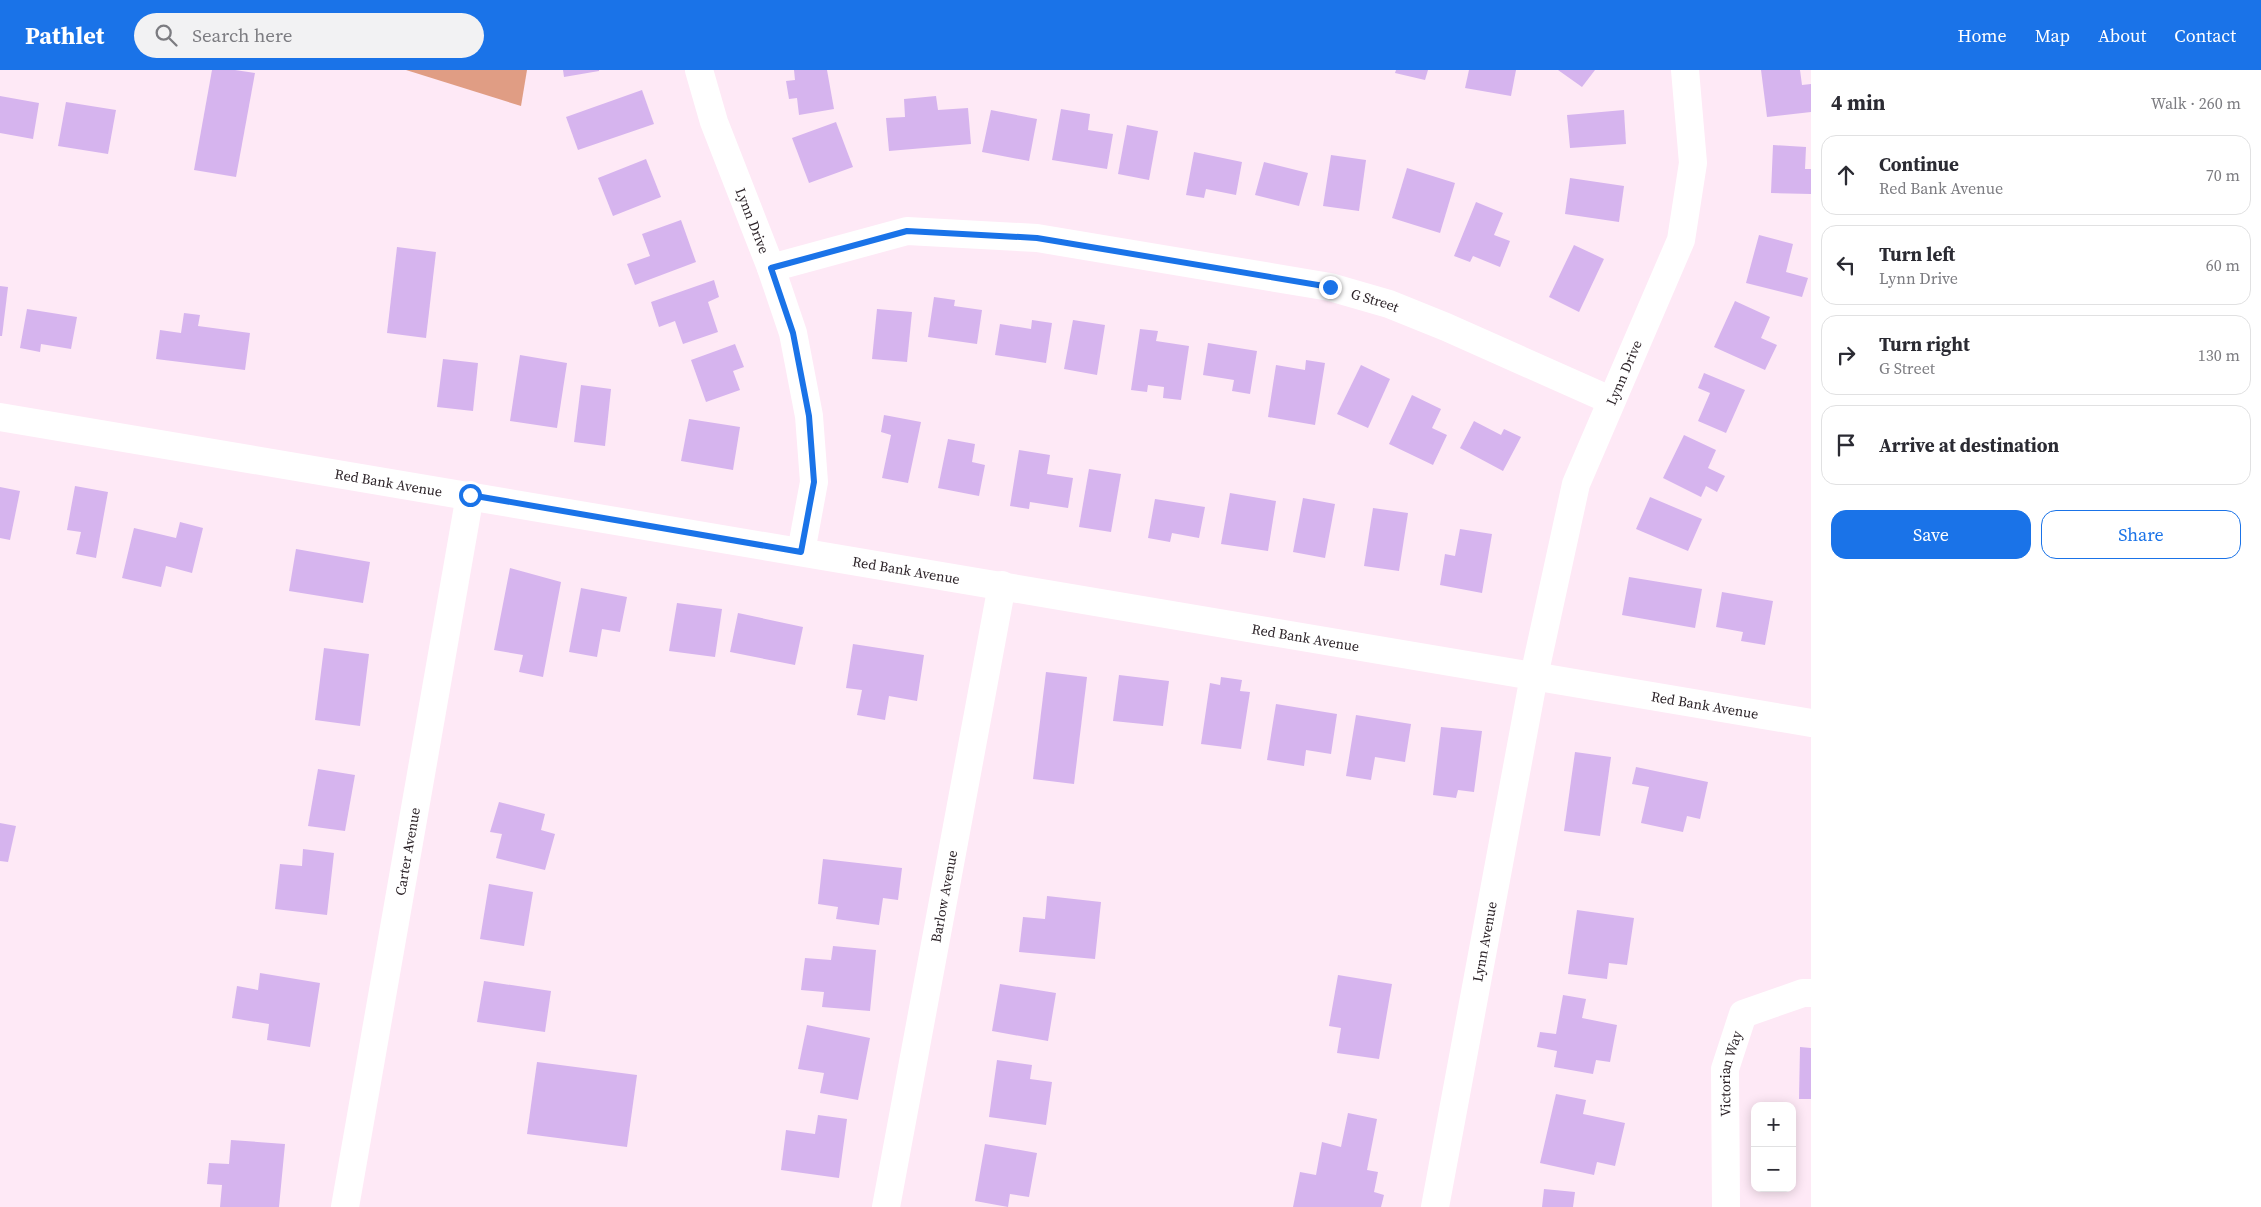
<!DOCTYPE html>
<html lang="en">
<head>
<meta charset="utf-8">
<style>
	body { margin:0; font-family:"Source Serif 4",serif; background:#f2f2f3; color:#2b2b33 }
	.controls { position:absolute; right:15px; bottom:15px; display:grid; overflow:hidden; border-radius:10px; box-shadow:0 2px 12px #0003 }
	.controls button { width:45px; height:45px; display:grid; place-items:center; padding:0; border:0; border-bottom:1px solid #e1e1e2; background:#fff; color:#2b2b33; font:25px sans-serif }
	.stop { position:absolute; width:15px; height:15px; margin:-11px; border:4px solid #1a73e8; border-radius:50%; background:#fff }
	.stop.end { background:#1a73e8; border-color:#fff; box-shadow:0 1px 5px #0008 }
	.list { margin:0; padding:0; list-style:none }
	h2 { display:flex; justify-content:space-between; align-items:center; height:65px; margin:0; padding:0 20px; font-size:21px }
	h2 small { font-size:16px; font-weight:400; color:#7c7c81 }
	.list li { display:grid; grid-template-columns:32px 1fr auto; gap:15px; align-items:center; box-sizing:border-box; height:80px; margin:0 10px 10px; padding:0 10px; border:1px solid #e1e1e2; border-radius:15px }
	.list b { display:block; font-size:19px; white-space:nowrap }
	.list p { margin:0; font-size:16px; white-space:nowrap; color:#7c7c81 }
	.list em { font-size:16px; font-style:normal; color:#7c7c81 }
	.actions { display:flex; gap:10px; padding:15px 20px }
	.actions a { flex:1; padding:11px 0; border:1px solid #1a73e8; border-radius:15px; text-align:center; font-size:18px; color:#1a73e8 }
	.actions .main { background:#1a73e8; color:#fff }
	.icon { flex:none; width:28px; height:28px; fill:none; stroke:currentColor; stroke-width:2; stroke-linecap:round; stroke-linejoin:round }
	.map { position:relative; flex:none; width:1811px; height:1137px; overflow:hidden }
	header { display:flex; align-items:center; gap:30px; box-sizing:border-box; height:70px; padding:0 25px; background:#1a73e8; color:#fff }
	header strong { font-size:24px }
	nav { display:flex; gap:28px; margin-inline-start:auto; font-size:18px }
	.search { width:350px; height:45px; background:#f2f2f3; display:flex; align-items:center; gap:12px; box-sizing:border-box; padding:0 18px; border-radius:28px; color:#7c7c81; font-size:19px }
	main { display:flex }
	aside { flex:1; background:#fff }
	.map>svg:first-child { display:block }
	.forest { fill:#e09d84 }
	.building { fill:#d6b4ee }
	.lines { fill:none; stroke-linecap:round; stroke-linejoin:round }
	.minor { stroke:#fff; stroke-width:28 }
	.tertiary { stroke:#fff; stroke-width:28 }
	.route { stroke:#1a73e8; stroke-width:6 }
	.labels { text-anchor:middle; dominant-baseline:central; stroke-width:4; stroke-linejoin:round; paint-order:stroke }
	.street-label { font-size:14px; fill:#2d2429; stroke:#fdfdfd }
</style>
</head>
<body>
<header>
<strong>Pathlet</strong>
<div class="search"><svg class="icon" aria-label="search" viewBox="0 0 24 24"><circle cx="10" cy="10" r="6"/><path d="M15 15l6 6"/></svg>Search here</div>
<nav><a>Home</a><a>Map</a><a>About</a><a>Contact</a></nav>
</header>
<main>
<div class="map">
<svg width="1811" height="1137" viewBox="0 0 1811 1137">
	<rect width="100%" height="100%" fill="#fee9f6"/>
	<polygon class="forest" points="406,0 527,0 521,36"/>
	<g class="building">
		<polygon points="212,0 235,0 255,3 236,107 194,100"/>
		<polygon points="563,0 599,0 599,1 564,7"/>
		<polygon points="794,0 827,0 834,39 799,45 797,28 789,29 786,11 795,10"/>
		<polygon points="1396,0 1428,0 1425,10 1395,3"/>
		<polygon points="1469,0 1516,0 1511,26 1465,18"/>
		<polygon points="1558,0 1595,0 1582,17"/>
		<polygon points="1761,0 1800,0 1802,15 1811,14 1811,42 1767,47"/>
		<polygon points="642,20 654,54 578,80 566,47"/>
		<polygon points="0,26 39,33 33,69 0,63"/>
		<polygon points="936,26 938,40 968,38 971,74 889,81 886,48 905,47 904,29"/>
		<polygon points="66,32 116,40 108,84 58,76"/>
		<polygon points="1061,39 1090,44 1088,60 1113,64 1107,99 1052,90"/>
		<polygon points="991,40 1037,49 1029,91 982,82"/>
		<polygon points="1624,40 1626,74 1570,78 1567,45"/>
		<polygon points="836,52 853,97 809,113 792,68"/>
		<polygon points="1127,55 1158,61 1149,110 1118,104"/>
		<polygon points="1773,75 1806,77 1805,99 1811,99 1811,124 1771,123"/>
		<polygon points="1194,82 1242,92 1236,125 1206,119 1204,128 1186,125"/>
		<polygon points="1331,85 1366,90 1359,141 1323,136"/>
		<polygon points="646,89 661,127 613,146 598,108"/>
		<polygon points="1264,92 1308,103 1299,136 1255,125"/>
		<polygon points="1407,98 1455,113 1440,163 1392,148"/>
		<polygon points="1570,108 1624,116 1619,152 1565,144"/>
		<polygon points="1476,132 1503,143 1494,165 1510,171 1500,197 1473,186 1470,192 1454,186"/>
		<polygon points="681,150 696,192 635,215 627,194 650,186 642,164"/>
		<polygon points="1759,165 1793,174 1786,202 1808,208 1802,227 1746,213"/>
		<polygon points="1574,175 1604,189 1579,242 1549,227"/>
		<polygon points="397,177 436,182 426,268 387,263"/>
		<polygon points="714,210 719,227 708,232 718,262 683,274 675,251 659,257 651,232"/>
		<polygon points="0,216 8,217 2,266 0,266"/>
		<polygon points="934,227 955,230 954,236 982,240 977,274 928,267"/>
		<polygon points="1735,231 1770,247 1761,268 1777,275 1765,300 1714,277"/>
		<polygon points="27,239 77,247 71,279 41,274 40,282 20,278"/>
		<polygon points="877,239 912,242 907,292 872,289"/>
		<polygon points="184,243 200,245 198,256 250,263 245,300 156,289 160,260 181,263"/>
		<polygon points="1032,250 1052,253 1046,293 995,285 1000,254 1031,259"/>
		<polygon points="1073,250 1105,255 1097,305 1064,299"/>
		<polygon points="1140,259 1158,261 1156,271 1189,276 1181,330 1163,328 1164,317 1148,315 1147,322 1131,320"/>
		<polygon points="1208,273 1257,281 1250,324 1232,321 1234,310 1203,305"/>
		<polygon points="735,274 744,297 733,301 740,320 706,332 691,290"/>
		<polygon points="520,285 567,293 557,358 510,351"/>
		<polygon points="443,289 478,293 473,341 437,337"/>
		<polygon points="1306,290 1325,293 1315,355 1268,347 1276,295 1305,300"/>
		<polygon points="1361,295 1390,309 1368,358 1337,344"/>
		<polygon points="1704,303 1745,320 1726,363 1698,351 1710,323 1698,318"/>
		<polygon points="581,315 611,319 605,376 574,372"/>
		<polygon points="1412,325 1441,339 1432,358 1447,365 1433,395 1389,374"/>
		<polygon points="884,345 921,352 908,413 882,408 891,365 881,362"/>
		<polygon points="689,349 740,357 733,400 681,391"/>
		<polygon points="1474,351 1501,365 1504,359 1521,367 1503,401 1460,378"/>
		<polygon points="1684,365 1716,380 1708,398 1725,406 1717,422 1706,416 1701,427 1663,408"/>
		<polygon points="948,369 975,374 972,392 985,395 979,426 938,418"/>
		<polygon points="1019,380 1050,385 1047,404 1073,408 1068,438 1030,432 1029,439 1010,436"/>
		<polygon points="1089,399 1121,404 1111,462 1079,457"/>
		<polygon points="75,416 108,422 96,488 76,484 81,462 67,460"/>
		<polygon points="0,417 20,421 10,470 0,468"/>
		<polygon points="1230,423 1276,431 1268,481 1221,474"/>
		<polygon points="1650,427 1702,449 1688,481 1636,459"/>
		<polygon points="1303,428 1335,434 1325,488 1293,482"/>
		<polygon points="1155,429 1205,437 1199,468 1172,463 1170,472 1148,468"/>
		<polygon points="1373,438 1408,443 1399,501 1364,496"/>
		<polygon points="180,452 203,458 192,503 166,496 161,517 122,508 134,458 176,468"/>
		<polygon points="1460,459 1492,464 1482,523 1440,515 1445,484 1455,486"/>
		<polygon points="296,479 370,492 363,533 289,521"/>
		<polygon points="510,498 561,512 543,607 519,602 523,585 494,580"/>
		<polygon points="1629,507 1702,519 1695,558 1622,545"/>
		<polygon points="581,518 627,527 620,562 602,559 597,587 569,582"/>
		<polygon points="1722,522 1773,531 1765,575 1741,571 1743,562 1716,557"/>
		<polygon points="677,533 722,539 715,587 669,581"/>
		<polygon points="738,543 803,557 795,595 730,582"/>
		<polygon points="853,574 924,585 917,631 889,626 885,650 857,645 862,620 846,618"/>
		<polygon points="324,578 369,584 360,656 315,650"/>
		<polygon points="1046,602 1087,607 1074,714 1033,709"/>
		<polygon points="1119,605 1169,611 1163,656 1113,651"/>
		<polygon points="1221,607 1242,610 1240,621 1250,622 1241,679 1201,674 1210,613 1220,615"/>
		<polygon points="1276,634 1337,644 1331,684 1306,680 1304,696 1267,690"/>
		<polygon points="1356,645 1411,654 1405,692 1375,687 1371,710 1346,706"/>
		<polygon points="1441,657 1482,661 1474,722 1458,720 1456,728 1433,725"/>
		<polygon points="1575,682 1611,687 1600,766 1564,761"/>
		<polygon points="1636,697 1708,712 1700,749 1687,746 1683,762 1641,753 1649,717 1632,714"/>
		<polygon points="318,699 355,705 345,761 308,756"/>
		<polygon points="499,732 545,744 541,760 555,764 545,800 496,788 502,764 490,762"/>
		<polygon points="0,753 16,756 8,792 0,791"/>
		<polygon points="303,779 334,783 327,845 275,839 280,794 302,796"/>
		<polygon points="823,789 902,798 898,830 883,828 879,855 836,849 838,837 818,834"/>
		<polygon points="489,814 533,822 524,876 480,869"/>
		<polygon points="1047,826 1101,832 1095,889 1019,882 1023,847 1045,849"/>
		<polygon points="1577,840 1634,848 1627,895 1609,893 1607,909 1568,904"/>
		<polygon points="833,876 876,880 870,941 822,937 824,922 801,920 805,888 831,890"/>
		<polygon points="260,903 320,913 310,977 267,970 269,954 232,948 237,916 258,920"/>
		<polygon points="1338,905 1392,914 1379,989 1337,983 1341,958 1329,956"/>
		<polygon points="484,911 551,921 545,962 477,952"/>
		<polygon points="1000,914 1056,923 1048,971 992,961"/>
		<polygon points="1563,925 1586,929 1582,948 1617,955 1610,992 1596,990 1593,1004 1554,997 1557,981 1537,977 1540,962 1556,964"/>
		<polygon points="807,955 870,968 858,1030 820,1023 824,1003 798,999"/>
		<polygon points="1800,977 1811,978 1811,1029 1799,1029"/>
		<polygon points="997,990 1032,995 1030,1009 1052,1012 1046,1055 989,1047"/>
		<polygon points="537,992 637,1005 627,1077 527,1064"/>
		<polygon points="1556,1024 1586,1030 1583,1044 1625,1053 1615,1096 1597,1092 1594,1105 1540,1093"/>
		<polygon points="1348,1043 1377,1049 1367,1100 1378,1102 1374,1122 1384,1125 1381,1137 1293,1137 1300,1102 1316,1105 1322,1072 1341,1077"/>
		<polygon points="818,1045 847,1049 839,1108 781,1100 786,1060 815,1064"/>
		<polygon points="231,1070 285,1074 279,1137 220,1137 222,1115 207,1114 209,1093 229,1094"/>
		<polygon points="985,1074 1037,1083 1029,1127 1010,1124 1008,1137 975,1131"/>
		<polygon points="1544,1119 1575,1122 1573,1137 1542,1137"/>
	</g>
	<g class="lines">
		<g class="minor">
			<path id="s1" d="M699 0 714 52 771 198 793 263 809 346 814 412 801 482"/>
			<path id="s2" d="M771 198 907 161 1037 168 1330 217 1389 234 1446 257 1610 330"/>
			<path id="s3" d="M345 1137 470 425"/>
			<path id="s4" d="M886 1137 1002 515"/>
			<path id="s5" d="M1435 1137 1534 606 1576 414 1681 170 1693 93 1685 0"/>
			<path id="s6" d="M1726 1137 1725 999 1743 944 1803 923H1811"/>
		</g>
		<path class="tertiary" id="s7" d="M0 347 1811 653"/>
	</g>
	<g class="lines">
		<polyline class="route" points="470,425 801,482 814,412 809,346 793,263 771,198 907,161 1037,168 1330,217"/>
	</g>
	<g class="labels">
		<g class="street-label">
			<text stroke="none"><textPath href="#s1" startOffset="160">Lynn Drive</textPath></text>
			<text stroke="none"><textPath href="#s2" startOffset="615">G Street</textPath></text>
			<text stroke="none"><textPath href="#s5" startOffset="858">Lynn Drive</textPath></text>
			<text stroke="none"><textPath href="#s7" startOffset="394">Red Bank Avenue</textPath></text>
			<text stroke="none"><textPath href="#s7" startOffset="919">Red Bank Avenue</textPath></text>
			<text stroke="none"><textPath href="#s7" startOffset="1324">Red Bank Avenue</textPath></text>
			<text stroke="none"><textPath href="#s7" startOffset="1729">Red Bank Avenue</textPath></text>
			<text stroke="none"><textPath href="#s3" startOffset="361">Carter Avenue</textPath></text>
			<text stroke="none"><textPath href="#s4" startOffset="316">Barlow Avenue</textPath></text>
			<text stroke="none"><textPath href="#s5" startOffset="270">Lynn Avenue</textPath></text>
			<text stroke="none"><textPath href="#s6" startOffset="134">Victorian Way</textPath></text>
		</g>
	</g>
</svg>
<div class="controls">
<button>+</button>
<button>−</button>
</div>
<div class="stop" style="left:470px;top:425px"></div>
<div class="stop end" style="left:1330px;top:217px"></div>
</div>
<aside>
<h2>4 min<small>Walk · 260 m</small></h2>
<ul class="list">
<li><svg class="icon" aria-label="ahead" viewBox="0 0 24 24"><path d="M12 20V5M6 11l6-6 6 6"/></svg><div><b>Continue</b><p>Red Bank Avenue</p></div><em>70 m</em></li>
<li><svg class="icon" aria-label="left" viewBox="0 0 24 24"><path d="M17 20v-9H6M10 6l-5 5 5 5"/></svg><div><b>Turn left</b><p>Lynn Drive</p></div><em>60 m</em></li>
<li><svg class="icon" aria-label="right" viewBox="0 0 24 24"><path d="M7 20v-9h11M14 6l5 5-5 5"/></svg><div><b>Turn right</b><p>G Street</p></div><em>130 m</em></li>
<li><svg class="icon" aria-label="arrive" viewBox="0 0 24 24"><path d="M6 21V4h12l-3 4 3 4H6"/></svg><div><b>Arrive at destination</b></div></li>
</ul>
<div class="actions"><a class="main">Save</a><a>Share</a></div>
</aside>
</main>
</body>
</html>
